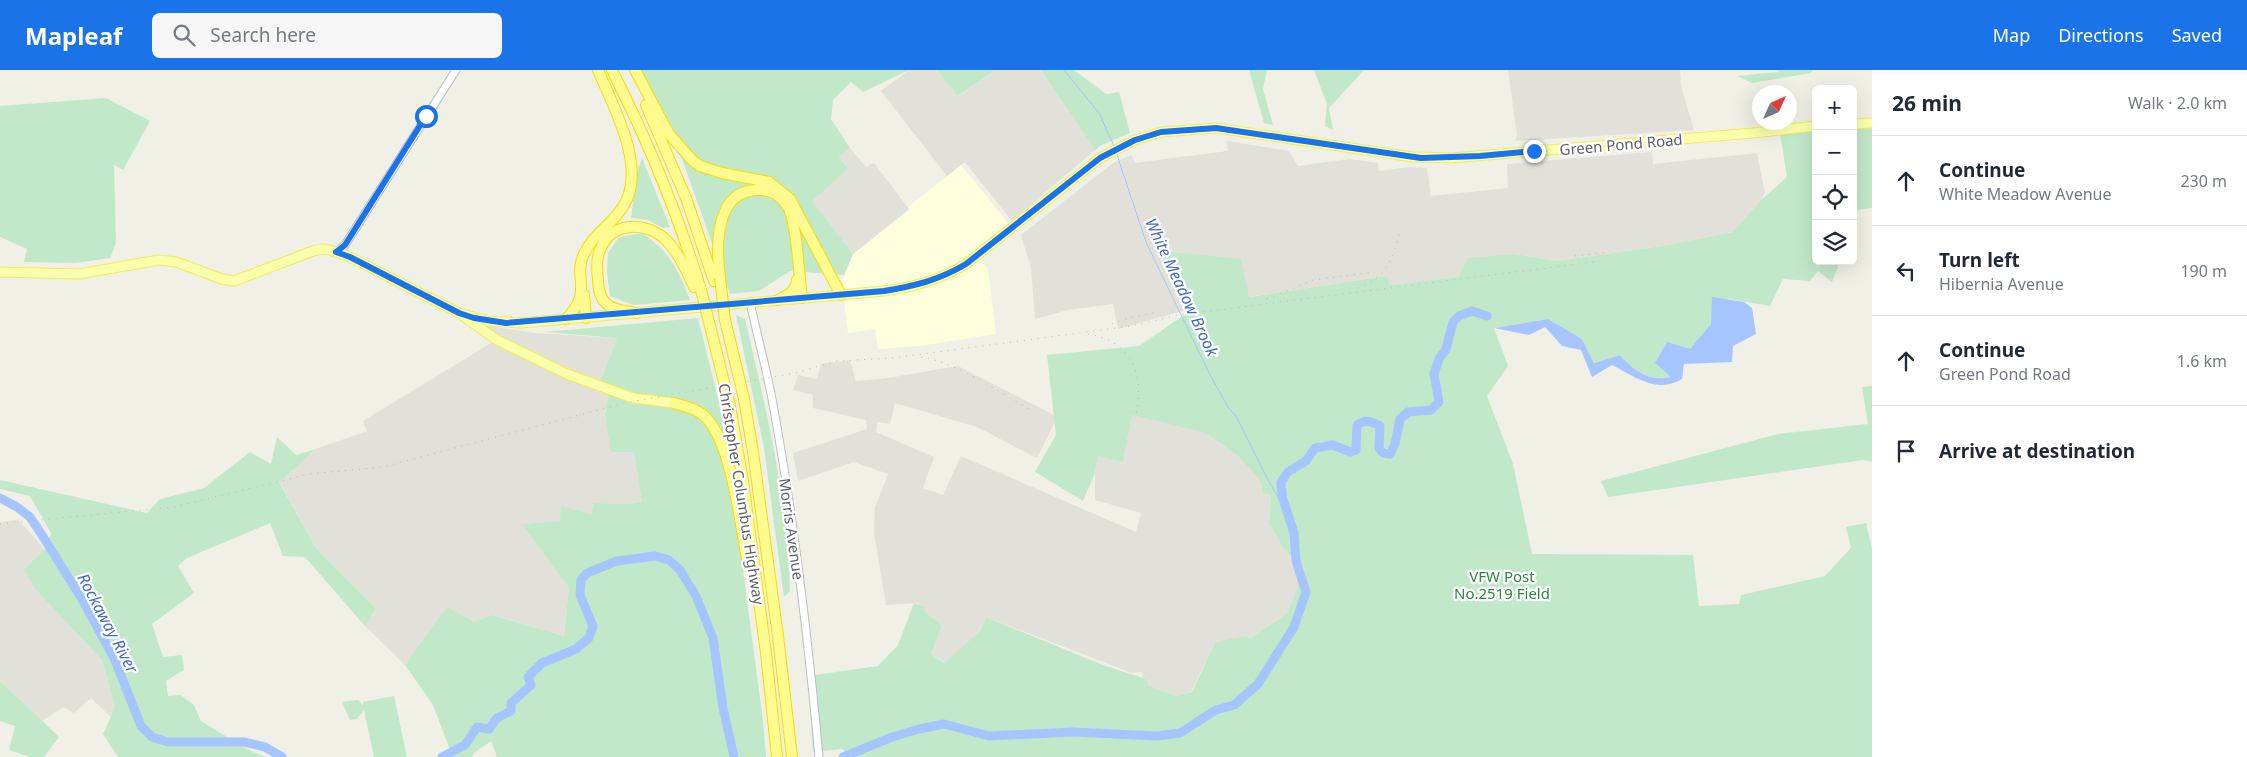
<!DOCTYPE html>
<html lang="en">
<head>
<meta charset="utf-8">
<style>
	body { margin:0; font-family:"Noto Sans",sans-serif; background:#f6f6f7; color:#1f2937 }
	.controls { position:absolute; right:15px; top:15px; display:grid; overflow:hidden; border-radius:8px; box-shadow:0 5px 20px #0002 }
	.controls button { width:45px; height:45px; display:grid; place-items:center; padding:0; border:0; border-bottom:1px solid #e0e1e3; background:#fff; color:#1f2937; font:25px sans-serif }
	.compass { position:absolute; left:1752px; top:15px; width:45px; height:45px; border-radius:50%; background:#fff; box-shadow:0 5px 20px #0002; rotate:45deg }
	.stop { position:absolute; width:15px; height:15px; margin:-11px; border:4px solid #1a73e8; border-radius:50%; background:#fff }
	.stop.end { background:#1a73e8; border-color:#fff; box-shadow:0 1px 5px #0008 }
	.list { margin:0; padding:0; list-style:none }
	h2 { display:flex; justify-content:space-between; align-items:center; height:65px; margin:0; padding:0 20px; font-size:21px }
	h2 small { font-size:16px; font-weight:400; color:#747a83 }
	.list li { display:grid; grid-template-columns:32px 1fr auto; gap:15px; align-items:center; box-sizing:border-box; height:90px; padding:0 20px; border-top:1px solid #e0e1e3 }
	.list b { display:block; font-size:19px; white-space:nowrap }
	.list p { margin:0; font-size:16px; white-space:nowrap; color:#747a83 }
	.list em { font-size:16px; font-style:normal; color:#747a83 }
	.icon { flex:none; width:28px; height:28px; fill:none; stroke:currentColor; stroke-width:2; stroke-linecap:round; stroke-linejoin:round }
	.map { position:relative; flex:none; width:1872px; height:687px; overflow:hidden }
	header { display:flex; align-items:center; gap:30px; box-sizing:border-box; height:70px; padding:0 25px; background:#1a73e8; color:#fff }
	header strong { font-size:24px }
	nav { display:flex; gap:28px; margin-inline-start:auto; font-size:18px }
	.search { width:350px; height:45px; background:#f6f6f7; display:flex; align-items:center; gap:12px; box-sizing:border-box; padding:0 18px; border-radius:8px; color:#747a83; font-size:19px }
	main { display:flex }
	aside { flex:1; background:#fff }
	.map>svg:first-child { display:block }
	.commercial { fill:#fefedc }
	.industrial { fill:#e1e1da }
	.green { fill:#c2e8ca }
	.water { fill:#a6c5ff }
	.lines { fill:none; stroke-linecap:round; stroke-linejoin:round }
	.stream { stroke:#a6c5ff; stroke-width:1 }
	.river { stroke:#a6c5ff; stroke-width:9 }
	.tertiary-casing { stroke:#bdbec4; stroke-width:9 }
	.primary-casing { stroke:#f4eb5a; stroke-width:11 }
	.motorway-casing { stroke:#f5df00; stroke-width:12 }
	.tertiary { stroke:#fff; stroke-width:7 }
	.primary { stroke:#faffab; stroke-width:9 }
	.motorway { stroke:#fffb8e; stroke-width:10 }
	.rail { stroke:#b8b8b9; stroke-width:1; stroke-dasharray:1 6; stroke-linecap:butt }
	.motorway-bridge-casing { stroke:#f5df00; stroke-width:12; stroke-linecap:butt }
	.motorway-bridge { stroke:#fffb8e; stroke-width:10 }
	.route { stroke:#1a73e8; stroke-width:6 }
	.labels { text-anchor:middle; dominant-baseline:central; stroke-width:4.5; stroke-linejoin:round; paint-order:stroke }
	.street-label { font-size:15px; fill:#5d5f66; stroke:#fff }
	.park-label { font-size:15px; fill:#328147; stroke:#fff }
	.water-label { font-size:16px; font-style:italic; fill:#4568c6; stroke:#fff }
</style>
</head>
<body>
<header>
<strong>Mapleaf</strong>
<div class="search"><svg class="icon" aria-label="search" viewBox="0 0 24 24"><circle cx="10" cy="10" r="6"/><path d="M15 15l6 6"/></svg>Search here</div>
<nav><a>Map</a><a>Directions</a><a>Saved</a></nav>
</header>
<main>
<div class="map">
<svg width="1872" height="687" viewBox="0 0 1872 687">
	<rect width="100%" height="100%" fill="#f0f0e6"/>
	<polygon class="commercial" points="961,95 1009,154 974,180 988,199 996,264 919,276 878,279 875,259 848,263 842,213 853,184 909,140 908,137"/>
	<g class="industrial">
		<polygon points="909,0 937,0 959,26 995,0 1041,0 1095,80 1012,151 965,92 947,106 881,21"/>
		<polygon points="1508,0 1680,0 1681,16 1694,60 1515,71 1517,65"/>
		<polygon points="1227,71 1289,81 1298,96 1349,89 1378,93 1379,101 1409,97 1427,98 1431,126 1508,118 1507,94 1652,82 1653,94 1757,83 1765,123 1760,131 1733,162 1662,176 1557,191 1515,184 1458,207 1390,215 1387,206 1248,227 1163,194 1186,240 1118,259 1113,234 1068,240 1035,249 1031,198 1021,165 1113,93 1131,85 1135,93 1228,81"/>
		<polygon points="850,78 866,97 874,93 909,139 853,184 811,131 848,99 839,87"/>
		<polygon points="482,255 536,263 617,268 598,318 609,321 634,382 643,432 630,434 594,433 591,444 561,437 561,451 523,454 569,518 564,566 493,545 433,573 405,595 365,556 376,538 316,478 279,411 316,379 367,361 363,351 501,267"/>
		<polygon points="850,290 856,311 888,308 958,296 1054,345 1055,352 1037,388 977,357 895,333 890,354 877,352 876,362 934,387 923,418 943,425 961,386 1136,462 1141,443 1095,430 1095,403 1098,386 1123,391 1132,344 1206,363 1239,387 1259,409 1264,424 1271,425 1269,453 1284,480 1305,498 1287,543 1251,570 1215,572 1191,622 1177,626 1149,616 1141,602 1132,603 986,547 981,560 945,593 931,584 942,556 924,542 918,533 886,535 874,462 875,438 888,404 854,392 798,411 793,383 867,359 866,350 813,338 813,325 793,320 798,305 817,309 821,294"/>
		<polygon points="18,450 45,479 37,521 102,590 115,637 111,647 91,628 74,643 63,637 42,651 0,611 0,452"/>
	</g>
	<g class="green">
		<polygon points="640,0 909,0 863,22 851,12 833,30 831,49 850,78 839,87 848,99 812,131 853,184 844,205 790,201 759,221 730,224 682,89"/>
		<polygon points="937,0 995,0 958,26"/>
		<polygon points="1041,0 1074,0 1106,24 1119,22 1130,63 1102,75 1095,80"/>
		<polygon points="1249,0 1267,0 1263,19 1273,55 1264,53"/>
		<polygon points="1314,0 1364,0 1329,38 1333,60 1325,56 1327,34"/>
		<polygon points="1779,0 1813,0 1811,3 1752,13 1737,6 1778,2"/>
		<polygon points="106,28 150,51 123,100 114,95 116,173 110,188 75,193 24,192 27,179 0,167 0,36"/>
		<polygon points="1872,58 1872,138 1856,140 1853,151 1853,59"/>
		<path d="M1816 60V191H1838V197L1832 212 1818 201 1810 211 1783 209 1770 236 1729 229 1672 307C1649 312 1634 302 1620 285L1594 293 1582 269 1548 249 1494 258 1508 296 1487 326 1513 394 1532 484 1693 485 1699 536 1739 534 1741 525 1825 506 1851 478 1846 457 1866 453 1872 479V687H850L842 679 813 682 808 606 878 596 898 575 914 533 924 537 925 542 942 556 931 584 944 593 981 560 986 547 1103 595 1146 609 1149 616 1177 626 1192 622 1215 572 1245 566 1251 569 1287 543 1305 498 1284 480 1269 453 1271 425 1264 424 1259 409 1239 387 1206 363 1132 345 1123 392 1098 386 1095 403 1083 431 1035 402 1056 365 1047 285 1139 276 1187 243 1163 194 1172 182 1241 189 1249 227 1387 206 1390 215 1458 207 1468 188 1515 184 1557 191 1662 176 1733 162 1760 131 1787 107 1780 63Z"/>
		<polygon points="642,88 670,157 663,158 648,150 631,148 637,102"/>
		<path d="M642 163C670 182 678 199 690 230L633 235 610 226 607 204 608 183 619 167Z"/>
		<path d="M736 245 745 249C766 338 788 429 790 521L784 527 764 378Z"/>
		<polygon points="698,248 719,332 728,387 763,651 766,687 497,687 491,671 474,683 472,687 446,687 450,680 433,635 405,595 447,537 474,552 492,545 564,566 569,518 522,454 560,451 561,436 591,444 594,433 630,434 642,432 634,382 611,382 605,345 609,322 598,318 617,268 545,262"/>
		<polygon points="1872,316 1872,392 1863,390 1608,427 1601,411 1778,364 1868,354 1862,317"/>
		<polygon points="277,367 296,385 316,379 279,412 316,478 376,538 365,556 305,487 283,486 270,453 187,488 178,496 194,523 152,554 163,587 182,585 184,600 166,611 168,626 181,625 194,635 201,651 247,679 265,687 118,687 103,664 115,637 102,590 37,521 24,500 45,479 51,463 30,426 0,419 0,410 147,443 160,429 204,418 250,382 271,394"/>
		<polygon points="0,611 59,667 44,687 30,687 9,680 15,656 0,651"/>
		<polygon points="394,626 407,687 374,687 364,640 357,649 350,650 342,632 358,630 363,635 363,632"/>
	</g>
	<path class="water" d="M1712 227 1744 232 1752 238 1756 264 1733 276 1732 292 1684 294 1682 309C1657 324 1635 307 1612 295L1592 307 1581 280 1562 276 1545 257 1529 265 1494 258 1548 249 1582 269 1594 293 1620 285C1633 301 1650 312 1671 307L1655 293 1667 272 1690 279 1711 254Z"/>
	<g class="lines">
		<g class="stream">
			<polyline points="1064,0 1099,43 1114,76"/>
			<polyline points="1117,85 1146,172 1209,303 1228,337 1236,346 1268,410 1287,442"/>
		</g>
		<g class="river">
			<polyline points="0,428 17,437 30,447 42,465 83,531 114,588 141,656 152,667 168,672 244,672 265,677 282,687"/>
			<polyline points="442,687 465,675 477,657 489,659 497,648 511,641 511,633 531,615 528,607 542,593 576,579 589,568 593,556 580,525 581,510 587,503 617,491 655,486 669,490 680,500 696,526 713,568 723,638 734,687"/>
			<path d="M843 687 892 667 919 659 944 654 989 666 1073 662 1157 666 1180 663 1216 640 1234 635 1258 614 1294 557 1306 522 1296 491 1294 463 1282 426 1281 412 1288 402 1306 391 1315 378 1333 375 1350 382 1356 380 1357 355C1366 349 1371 351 1380 356L1379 378 1383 383 1390 384 1395 374 1400 349 1408 342 1431 340 1439 332 1434 304 1439 289 1446 279 1453 252 1459 246 1472 241 1487 246"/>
		</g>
		<g class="tertiary-casing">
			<g id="tertiary">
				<polyline points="336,182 345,175 456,0"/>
				<path d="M750 232C757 265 766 297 772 329 794 447 808 567 819 687"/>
			</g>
		</g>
		<g class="primary-casing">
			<g id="primary">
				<polyline points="1853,54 1872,53"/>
				<polyline points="0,202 79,204 159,190 176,192 222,209 234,211 313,181 322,179 329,180 350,187 459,243 497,270 567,304 633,328 674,333"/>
				<path d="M459 243 488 251 521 253 884 221C915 217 939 210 966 194L1100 88 1135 70 1161 62 1216 58 1413 87 1452 88 1753 63 1816 56"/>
			</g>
		</g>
		<g class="motorway-casing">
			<g id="motorway">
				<path d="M612 0C648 71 678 144 701 220"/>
				<polyline points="635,0 669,64 693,91 700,96 722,103 769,112 790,129 841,225"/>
				<polyline points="646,35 686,128 714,211"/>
				<path d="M720 208C716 178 714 118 760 120 772 120 782 127 788 137 797 153 799 207 802 228"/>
				<polyline points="584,225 586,248"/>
				<path d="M778 230C788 225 796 222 797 210"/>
				<path d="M636 243C626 240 614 241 607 234 600 228 598 218 598 210 597 201 596 191 599 183 608 153 642 150 664 168 678 181 686 200 694 217"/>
				<path d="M566 249C595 220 571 208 585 182 594 163 614 153 624 135 647 97 613 36 598 0"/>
				<polyline points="725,250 740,312"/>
				<polyline points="744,329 753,382 778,566 792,687"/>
				<path d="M674 333C684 336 694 338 702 344 731 366 740 453 747 489"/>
				<polyline points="730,336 743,411 766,583 777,687"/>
			</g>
		</g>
		<use href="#tertiary" class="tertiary"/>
		<use href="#primary" class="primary"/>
		<use href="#motorway" class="motorway"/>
		<g class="rail">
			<polyline points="1575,186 1610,182"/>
			<path d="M1358 218C1384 209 1394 189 1399 164"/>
			<polyline points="1267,229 1313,210 1375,202"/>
			<polyline points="1112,254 1128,248 1158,242"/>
			<path d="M1088 264C1135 272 1145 308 1135 349"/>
			<path d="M921 287C956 292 1000 323 1031 340"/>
			<polyline points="0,454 174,437 309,404 383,397 629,332 796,303 836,291 893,288 1131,256 1179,245 1594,192"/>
		</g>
		<g class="motorway-bridge-casing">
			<g id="motorway-bridge">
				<polyline points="720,208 725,250"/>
				<polyline points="701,220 730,336"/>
				<polyline points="740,312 744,329"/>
			</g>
		</g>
		<use href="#motorway-bridge" class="motorway-bridge"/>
	</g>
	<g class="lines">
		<path class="route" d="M426 46 345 175 336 182 350 187 459 243 474 248 506 253 884 221C915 216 939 210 966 194L1100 88 1135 70 1161 62 1216 58 1421 88 1480 86 1534 81"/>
	</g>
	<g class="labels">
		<g class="street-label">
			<text transform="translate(1621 74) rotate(-5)">Green Pond Road</text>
			<text transform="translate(742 424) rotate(81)">Christopher Columbus Highway</text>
			<text transform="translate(792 459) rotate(82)">Morris Avenue</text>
		</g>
		<g class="park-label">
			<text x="1502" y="506">VFW Post<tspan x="1502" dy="17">No.2519 Field</tspan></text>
		</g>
		<g class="water-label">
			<text transform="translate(1182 217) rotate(65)">White Meadow Brook</text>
			<text transform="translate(108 553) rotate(62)">Rockaway River</text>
		</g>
	</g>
</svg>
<div class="controls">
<button>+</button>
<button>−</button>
<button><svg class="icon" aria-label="locate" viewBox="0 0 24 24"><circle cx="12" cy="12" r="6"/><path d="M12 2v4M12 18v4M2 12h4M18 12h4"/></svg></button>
<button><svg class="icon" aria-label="layers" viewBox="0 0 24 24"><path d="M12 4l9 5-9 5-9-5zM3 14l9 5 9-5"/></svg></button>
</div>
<svg class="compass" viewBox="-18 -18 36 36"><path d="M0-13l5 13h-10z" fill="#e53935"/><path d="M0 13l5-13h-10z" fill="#747a83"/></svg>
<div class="stop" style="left:426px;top:46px"></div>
<div class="stop end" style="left:1534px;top:81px"></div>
</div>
<aside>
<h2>26 min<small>Walk · 2.0 km</small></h2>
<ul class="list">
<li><svg class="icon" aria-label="ahead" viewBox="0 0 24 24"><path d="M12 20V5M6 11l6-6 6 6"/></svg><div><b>Continue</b><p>White Meadow Avenue</p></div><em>230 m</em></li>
<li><svg class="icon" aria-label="left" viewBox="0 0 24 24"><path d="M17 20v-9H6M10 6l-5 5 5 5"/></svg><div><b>Turn left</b><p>Hibernia Avenue</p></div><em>190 m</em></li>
<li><svg class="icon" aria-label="ahead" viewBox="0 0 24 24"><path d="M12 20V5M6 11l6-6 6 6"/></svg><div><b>Continue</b><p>Green Pond Road</p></div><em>1.6 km</em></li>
<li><svg class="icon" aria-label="arrive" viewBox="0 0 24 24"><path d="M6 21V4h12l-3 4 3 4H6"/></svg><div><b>Arrive at destination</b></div></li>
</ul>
</aside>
</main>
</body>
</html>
